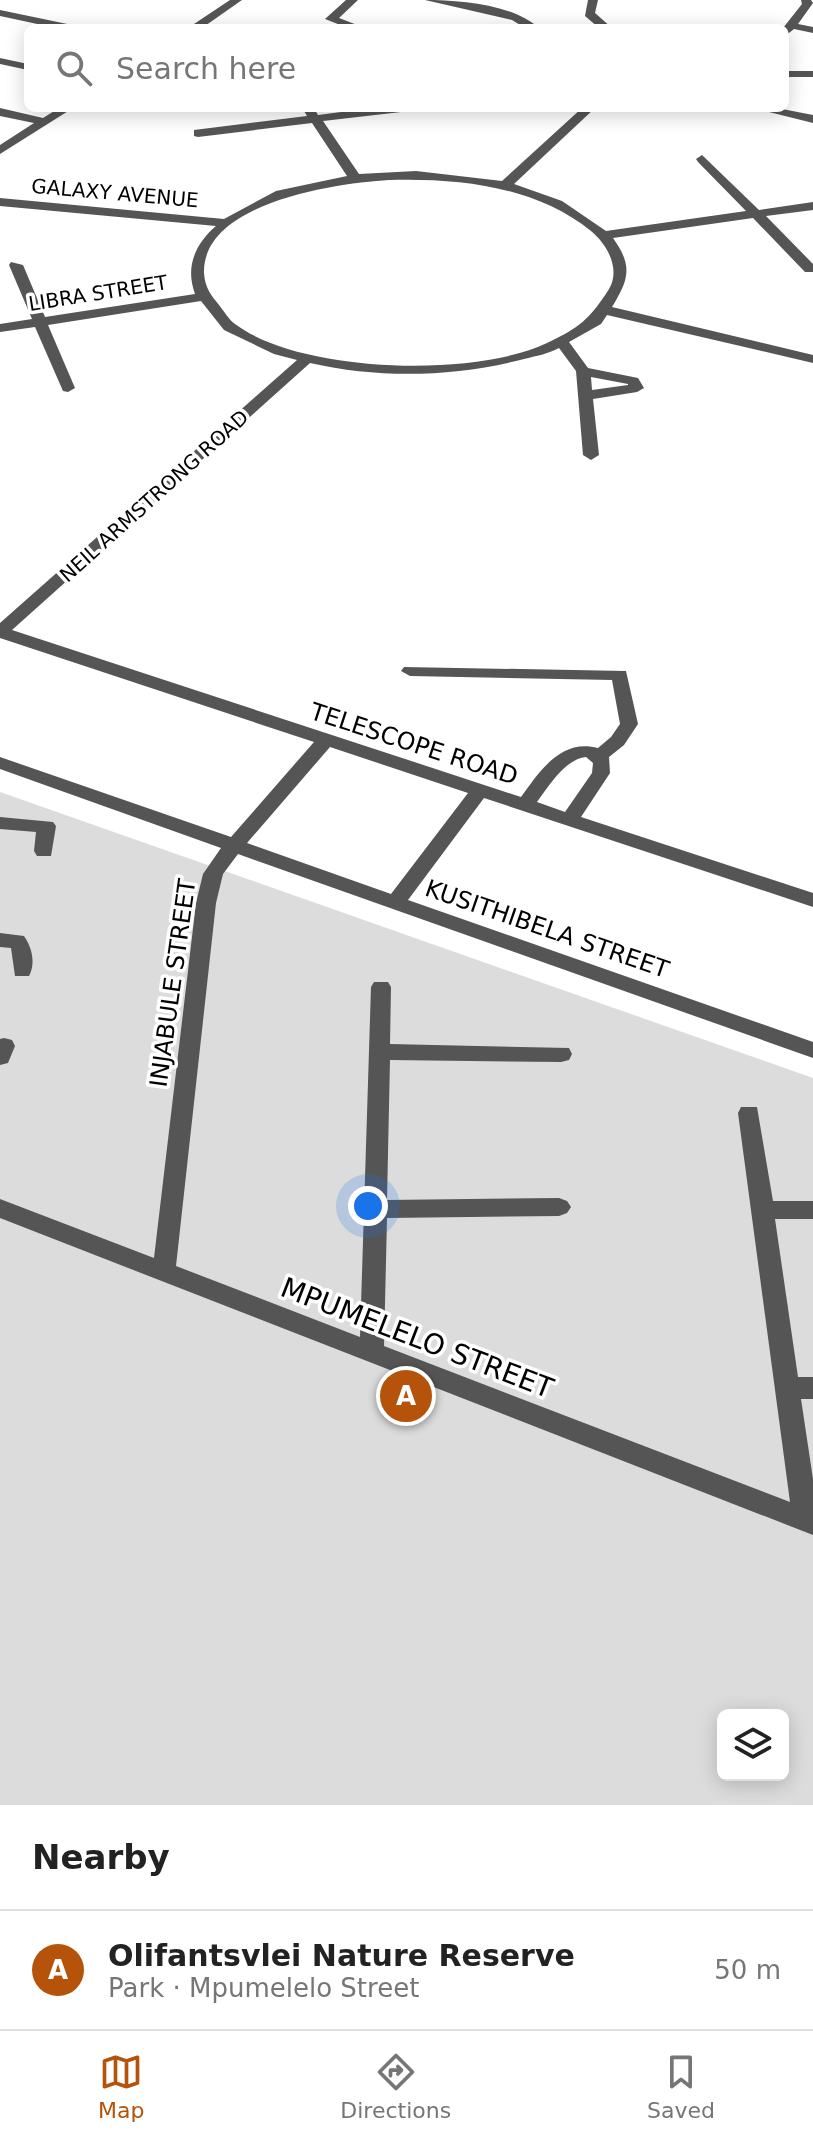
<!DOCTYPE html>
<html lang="en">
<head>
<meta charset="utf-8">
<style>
	body { margin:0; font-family:"DejaVu Sans",sans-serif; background:#f2f2f2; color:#222 }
	.controls { position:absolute; right:24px; bottom:24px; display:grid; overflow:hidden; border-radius:12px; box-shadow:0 4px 20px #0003 }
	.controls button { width:72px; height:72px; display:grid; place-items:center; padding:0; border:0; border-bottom:2px solid #e0e0e0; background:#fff; color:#222; font:40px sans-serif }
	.you { position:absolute; left:368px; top:1206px; width:28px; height:28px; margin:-20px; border:6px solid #fff; border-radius:50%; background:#1a73e8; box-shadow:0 0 0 12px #1a73e833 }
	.badge { display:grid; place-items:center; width:52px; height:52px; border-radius:50%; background:#b45309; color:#fff; font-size:26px; font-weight:700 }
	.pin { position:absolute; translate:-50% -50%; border:4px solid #fff; box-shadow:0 2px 8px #0006 }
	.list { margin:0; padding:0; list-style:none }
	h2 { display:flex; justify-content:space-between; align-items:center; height:104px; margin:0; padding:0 32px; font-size:34px }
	h2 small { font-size:26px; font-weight:400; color:#767676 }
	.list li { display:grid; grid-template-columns:52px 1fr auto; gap:24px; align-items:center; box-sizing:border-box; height:120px; padding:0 32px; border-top:2px solid #e0e0e0 }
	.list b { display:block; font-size:30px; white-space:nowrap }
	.list p { margin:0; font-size:26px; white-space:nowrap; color:#767676 }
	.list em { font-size:26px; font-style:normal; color:#767676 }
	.icon { flex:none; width:44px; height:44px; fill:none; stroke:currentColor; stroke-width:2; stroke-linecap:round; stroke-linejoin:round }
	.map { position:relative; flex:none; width:813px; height:1805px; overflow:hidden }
	.search { position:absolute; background:#fff; box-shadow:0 4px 20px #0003; left:24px; right:24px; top:24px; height:88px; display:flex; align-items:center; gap:20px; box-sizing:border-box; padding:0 28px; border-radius:12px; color:#767676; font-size:30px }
	.sheet { height:224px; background:#fff }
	nav { display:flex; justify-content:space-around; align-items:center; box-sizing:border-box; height:112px; border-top:2px solid #e0e0e0; background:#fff; font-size:22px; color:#767676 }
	nav a { display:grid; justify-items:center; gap:4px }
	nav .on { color:#b45309 }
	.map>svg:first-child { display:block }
	.green { fill:#dcdcdc; fill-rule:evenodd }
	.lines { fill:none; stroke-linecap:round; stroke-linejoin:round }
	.minor { fill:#555; fill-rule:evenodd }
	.labels { text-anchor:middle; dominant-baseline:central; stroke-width:7; stroke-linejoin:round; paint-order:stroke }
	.far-street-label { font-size:20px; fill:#000; stroke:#fff }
	.street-label { font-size:24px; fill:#000; stroke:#fff }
	.near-street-label { font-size:28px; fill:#000; stroke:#fff }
</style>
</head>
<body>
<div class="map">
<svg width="813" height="1805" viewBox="0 0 813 1805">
	<rect width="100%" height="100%" fill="#fff"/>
	<path class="green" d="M0 792 813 1078V1805H0ZM723 1715H783V1775H723Z"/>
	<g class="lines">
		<g class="minor">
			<polygon points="230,0 242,0 202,28 188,28"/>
			<polygon points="346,0 358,0 339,18 365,28 348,28 325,19"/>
			<path d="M425 0C459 0 512 4 539 28H525L512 20Z"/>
			<polygon points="588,0 598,0 595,13 612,28 599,28 585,16"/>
			<polygon points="801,0 811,0 813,3 798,24 813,27 813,33 794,29 785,36 783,28 802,4"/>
			<polygon points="0,10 72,25 78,28 56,28 0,16"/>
			<polygon points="0,58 28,64 28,70 0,64"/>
			<rect x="785" y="71" width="28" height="6"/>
			<polygon points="0,108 43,118 59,108 73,108 0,154 0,145 34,123 0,116"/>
			<path d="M308 108H314L318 115 372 108H407L401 112 323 121 359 174 416 171 502 181 582 108H595L514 184 562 201 606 231 746 211 698 162 696 159 702 155 759 210 813 202V210L766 216 813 264V272H805L753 218 613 238C633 266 629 279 612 307L813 355V363L607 315 601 324 569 342 588 368 638 378 644 388 637 392 593 399 599 455 591 460 583 455 576 371 559 348C548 354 536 356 524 359 454 377 381 379 310 363L12 630 521 797C540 771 561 738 598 748L611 737 620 724 612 680 410 676 401 671 404 667 626 671 638 724 624 745 609 757 610 773 581 817 813 893V907L484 798 408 900 813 1042V1058L238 854 223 874 216 903 176 1266 360 1337 371 987 374 982H388L391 987 390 1044 569 1048 572 1054 569 1060 561 1062 390 1060 387 1200 559 1198 567 1201 571 1207 567 1213 559 1216 387 1218 384 1346 790 1502 738 1113 741 1107H757L773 1201H813V1219H775L798 1377H813V1399H801L813 1479V1535L0 1218V1199L154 1258 196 903 203 874 221 848 0 769V757L231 837 314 742 0 638V623L297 360 274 354 224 330 201 301 48 325 75 388 68 392 63 391 35 327 0 332V324L32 319 9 265 11 262 23 265 45 317 195 294C185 267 195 244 216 226L0 206V198L224 219 276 191 347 176 312 123 198 137 194 136V130L307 116 304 111ZM389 180C459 178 535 186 591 231 607 244 621 269 609 289 590 319 579 328 547 343 475 378 300 373 235 324 229 320 224 311 219 305 211 295 205 288 204 273 202 202 338 183 389 180ZM591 377 628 384V385L592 390ZM330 747 468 793 391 894 247 843ZM586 757 593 763 592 773 565 812 537 802C549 786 565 759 586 757Z"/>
			<polygon points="753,108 777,108 813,115 813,123"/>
			<polygon points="0,817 53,822 56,826 51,856 37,856 34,851 36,832 0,829"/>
			<path d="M0 933 24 936C32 947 36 964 29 976H15L11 948 0 947Z"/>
			<polygon points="4,1038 12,1040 15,1046 8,1063 0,1065 0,1039"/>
		</g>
	</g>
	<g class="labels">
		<g class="far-street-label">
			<text transform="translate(115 193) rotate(5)">GALAXY AVENUE</text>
			<text transform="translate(98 293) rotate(-9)">LIBRA STREET</text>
			<text transform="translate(154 496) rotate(-42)">NEIL ARMSTRONG ROAD</text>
		</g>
		<g class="street-label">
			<text transform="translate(414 744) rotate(18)">TELESCOPE ROAD</text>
			<text transform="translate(547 929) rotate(19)">KUSITHIBELA STREET</text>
			<text transform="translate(173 983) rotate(-82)">INJABULE STREET</text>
		</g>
		<g class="near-street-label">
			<text transform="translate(417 1338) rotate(21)">MPUMELELO STREET</text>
		</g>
	</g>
</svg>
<div class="controls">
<button><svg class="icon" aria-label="layers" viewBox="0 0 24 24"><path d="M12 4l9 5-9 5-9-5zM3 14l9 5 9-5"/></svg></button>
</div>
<div class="you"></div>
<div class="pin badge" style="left:406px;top:1396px">A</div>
<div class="search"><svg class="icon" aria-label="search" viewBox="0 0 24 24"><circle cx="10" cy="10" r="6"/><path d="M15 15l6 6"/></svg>Search here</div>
</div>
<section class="sheet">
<h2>Nearby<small></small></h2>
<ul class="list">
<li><span class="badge">A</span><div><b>Olifantsvlei Nature Reserve</b><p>Park · Mpumelelo Street</p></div><em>50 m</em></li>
</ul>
</section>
<nav>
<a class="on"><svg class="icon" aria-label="map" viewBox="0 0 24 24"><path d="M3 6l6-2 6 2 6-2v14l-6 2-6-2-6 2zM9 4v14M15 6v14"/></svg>Map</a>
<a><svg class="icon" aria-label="directions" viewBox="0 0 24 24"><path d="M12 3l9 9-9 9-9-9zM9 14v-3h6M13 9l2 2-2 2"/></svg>Directions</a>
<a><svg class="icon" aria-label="saved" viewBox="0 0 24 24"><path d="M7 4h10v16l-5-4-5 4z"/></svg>Saved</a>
</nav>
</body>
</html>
